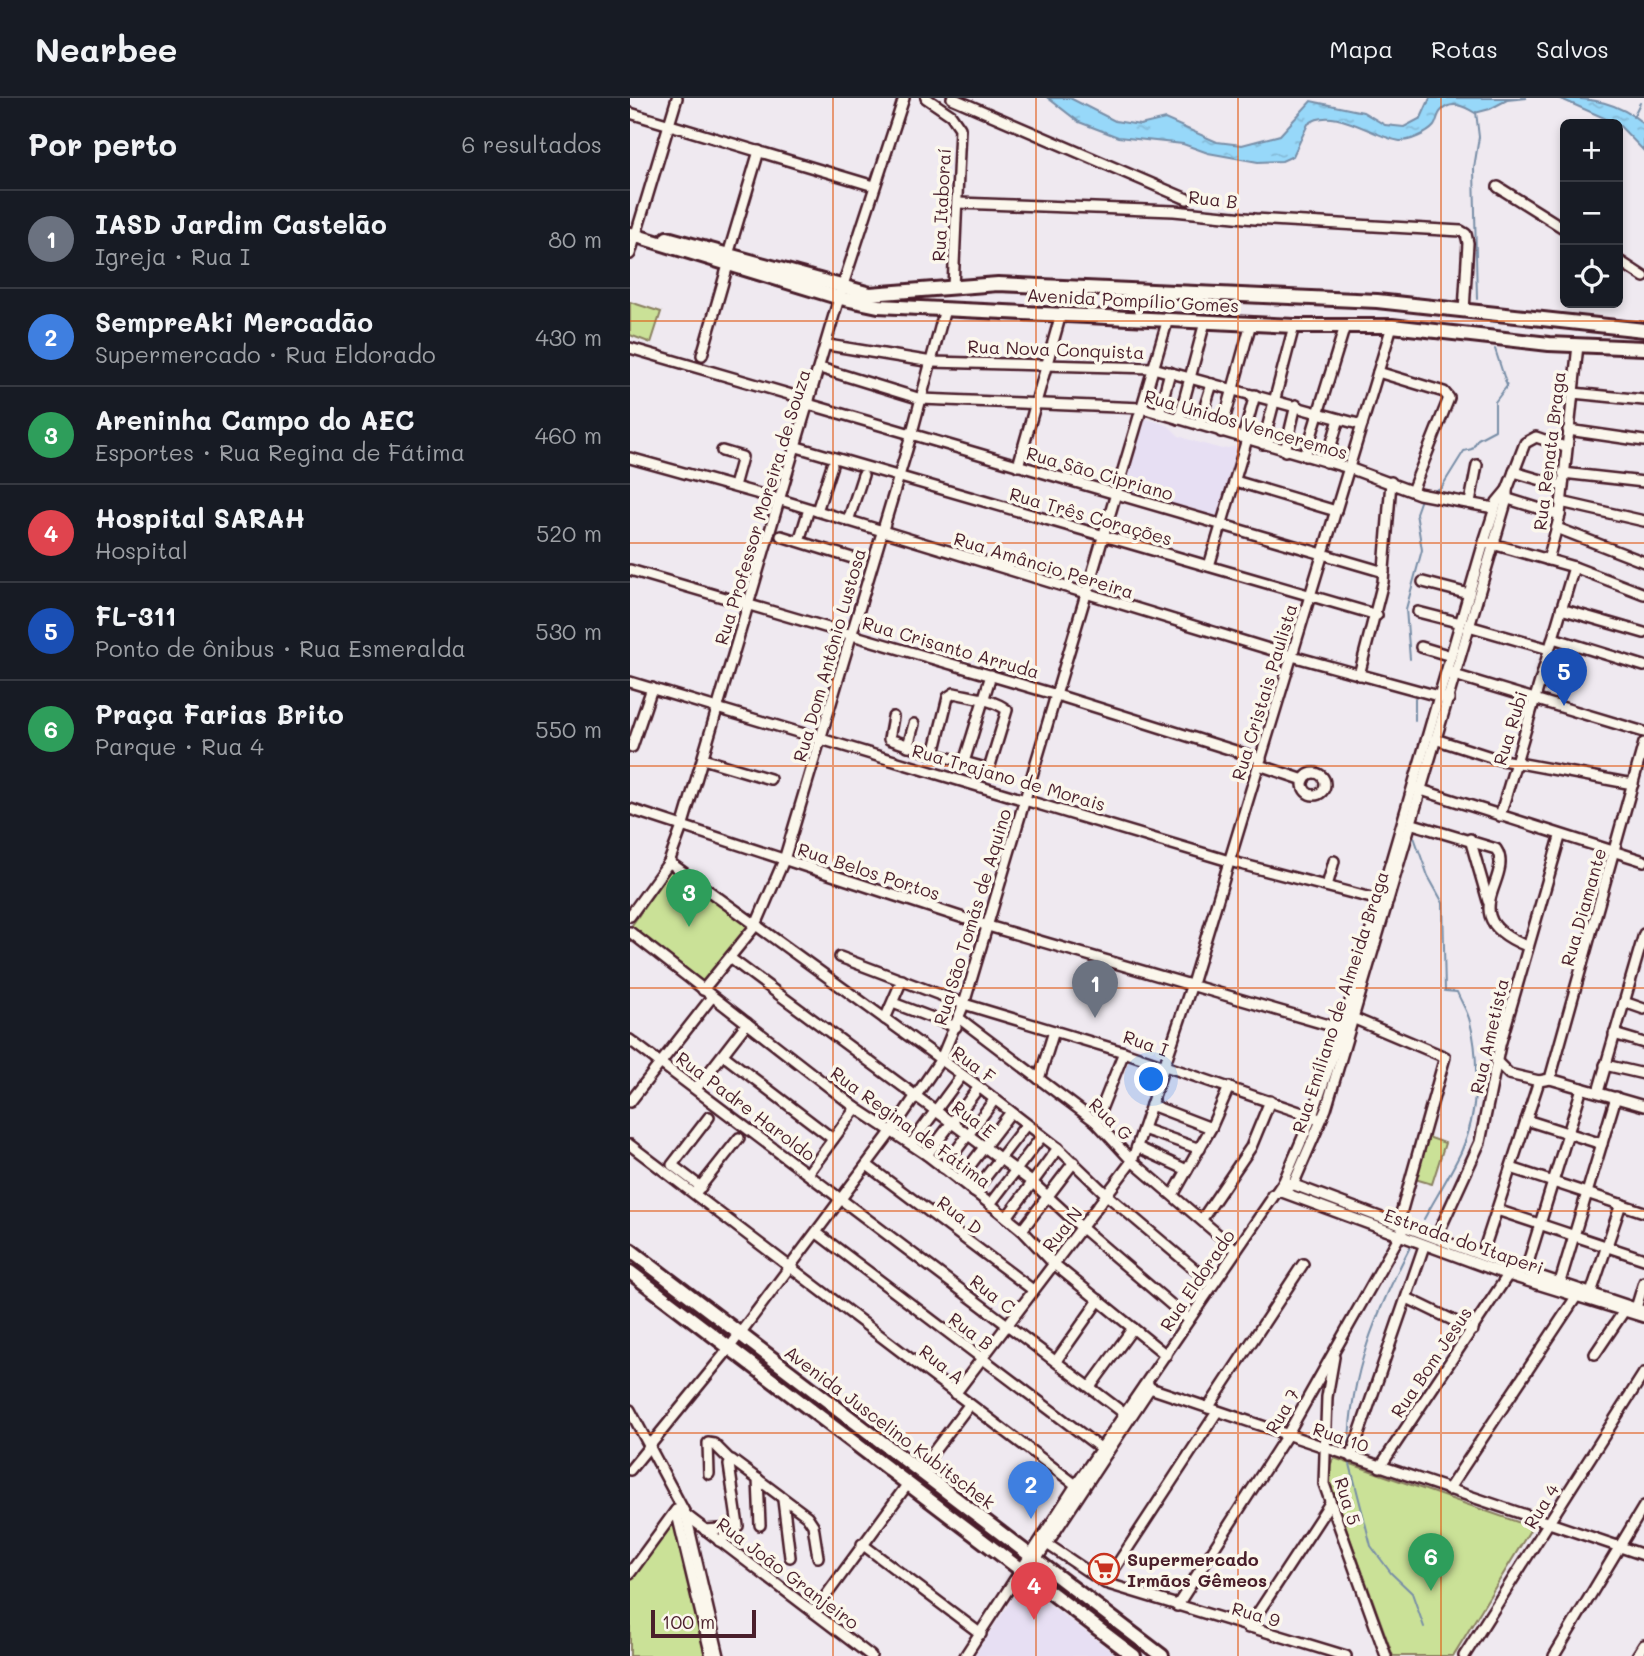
<!DOCTYPE html>
<html lang="pt">
<head>
<meta charset="utf-8">
<style>
	body { margin:0; font-family:Mali,sans-serif; background:#242831; color:#f1f3f6 }
	.controls { position:absolute; right:21px; top:21px; display:grid; overflow:hidden; border-radius:10px; box-shadow:0 4px 10px #0003 }
	.controls button { width:63px; height:63px; display:grid; place-items:center; padding:0; border:0; border-bottom:2px solid #363941; background:#171b24; color:#f1f3f6; font:35px sans-serif }
	.scale { position:absolute; left:21px; bottom:18px; width:105px; box-sizing:border-box; padding-left:7px; border:4px solid #4a1f2b; border-top:0; font-size:19px; line-height:24px; white-space:nowrap; color:#4a1f2b; -webkit-text-stroke:5px #fbf7ec; paint-order:stroke }
	.you { position:absolute; left:522px; top:982px; width:24px; height:24px; margin:-18px; border:5px solid #fff; border-radius:50%; background:#1a73e8; box-shadow:0 0 0 10px #1a73e833 }
	.badge { display:grid; place-items:center; width:46px; height:46px; border-radius:50%; background:#2563eb; color:#fff; font-size:23px; font-weight:700 }
	.pin { position:absolute; translate:-50% -58px; filter:drop-shadow(0 2px 4px #0008) }
	.pin::after { content:''; position:absolute; top:37px; width:24px; height:21px; background:inherit; clip-path:polygon(0 0,100% 0,50% 100%) }
	.list { margin:0; padding:0; list-style:none }
	h2 { display:flex; justify-content:space-between; align-items:center; height:91px; margin:0; padding:0 28px; font-size:30px }
	h2 small { font-size:23px; font-weight:400; color:#9ea1a6 }
	.list li { display:grid; grid-template-columns:46px 1fr auto; gap:21px; align-items:center; box-sizing:border-box; height:98px; padding:0 28px; border-top:2px solid #363941 }
	.list b { display:block; font-size:26px; white-space:nowrap }
	.list p { margin:0; font-size:23px; white-space:nowrap; color:#9ea1a6 }
	.list em { font-size:23px; font-style:normal; color:#9ea1a6 }
	.icon { flex:none; width:38px; height:38px; fill:none; stroke:currentColor; stroke-width:2; stroke-linecap:round; stroke-linejoin:round }
	.map { position:relative; flex:none; width:1014px; height:1558px; overflow:hidden }
	header { display:flex; align-items:center; gap:42px; box-sizing:border-box; height:98px; padding:0 35px; background:#171b24; border-bottom:2px solid #363941 }
	header strong { font-size:33px }
	nav { display:flex; gap:38px; margin-inline-start:auto; font-size:24px }
	main { display:flex }
	aside { flex:1; background:#171b24 }
	.map>svg:first-child { display:block }
	.built { fill:#e7dff3 }
	.green { fill:#cae197; stroke:#8a8061; stroke-width:2 }
	.water { fill:url(#water-ripples); stroke:#788ea7; stroke-width:2 }
	.lines { fill:none; stroke-linecap:round; stroke-linejoin:round }
	.stream { stroke:#788ea7; stroke-width:2 }
	.minor-casing { stroke:#4a1f2b; stroke-width:14 }
	.major-casing { stroke:#4a1f2b; stroke-width:18 }
	.minor { stroke:#fbf7ec; stroke-width:9 }
	.major { stroke:#fbf7ec; stroke-width:12 }
	.grid { fill:none; stroke:#e0560e; stroke-width:2; stroke-opacity:0.55 }
	.labels { text-anchor:middle; dominant-baseline:central; stroke-width:7; stroke-linejoin:round; paint-order:stroke }
	.street-label { font-size:18px; fill:#4a1f2b; stroke:#fbf7ec }
	.poi-label { font-size:18px; font-weight:bold; fill:#4a1f2b; stroke:#fbf7ec; text-anchor:start }
</style>
</head>
<body>
<header>
<strong>Nearbee</strong>
<nav><a>Mapa</a><a>Rotas</a><a>Salvos</a></nav>
</header>
<main>
<aside>
<h2>Por perto<small>6 resultados</small></h2>
<ul class="list">
<li><span class="badge" style="background:#6b7280">1</span><div><b>IASD Jardim Castelão</b><p>Igreja · Rua I</p></div><em>80 m</em></li>
<li><span class="badge" style="background:#3f7fe0">2</span><div><b>SempreAki Mercadão</b><p>Supermercado · Rua Eldorado</p></div><em>430 m</em></li>
<li><span class="badge" style="background:#2e9e5b">3</span><div><b>Areninha Campo do AEC</b><p>Esportes · Rua Regina de Fátima</p></div><em>460 m</em></li>
<li><span class="badge" style="background:#e0444e">4</span><div><b>Hospital SARAH</b><p>Hospital</p></div><em>520 m</em></li>
<li><span class="badge" style="background:#1a4fb4">5</span><div><b>FL-311</b><p>Ponto de ônibus · Rua Esmeralda</p></div><em>530 m</em></li>
<li><span class="badge" style="background:#2e9e5b">6</span><div><b>Praça Farias Brito</b><p>Parque · Rua 4</p></div><em>550 m</em></li>
</ul>
</aside>
<div class="map">
<svg width="1014" height="1558" viewBox="0 0 1014 1558">
	<defs>
		<pattern id="water-ripples" width="26" height="14" patternUnits="userSpaceOnUse" patternTransform="scale(1.75)"><rect width="26" height="14" fill="#97d8f9"/><path d="M2 4q2-2 4 0t4 0M15 11q2-2 4 0t4 0" fill="none" stroke="#84b9d6"/></pattern>
	</defs>
	<rect width="100%" height="100%" fill="#efe9f0"/>
	<filter id="ink" filterUnits="userSpaceOnUse"><feTurbulence type="fractalNoise" baseFrequency=".0143" numOctaves="2"/><feDisplacementMap in="SourceGraphic" scale="14" xChannelSelector="R" yChannelSelector="G"/><feConvolveMatrix kernelMatrix="1 2 1 2 8 2 1 2 1" color-interpolation-filters="sRGB"/></filter>
	<g filter="url(#ink)">
		<g class="built">
			<polygon points="515,320 539,328 549,338 566,344 592,351 608,348 587,419 584,421 496,396 494,392"/>
			<polygon points="392,1486 488,1558 344,1558"/>
		</g>
		<g class="green">
			<polygon points="0,204 31,214 21,245 0,237"/>
			<polygon points="40,772 118,828 73,886 0,830"/>
			<polygon points="798,1039 815,1045 802,1086 785,1081"/>
			<polygon points="704,1360 902,1429 823,1558 763,1558 696,1374"/>
			<polygon points="45,1417 79,1558 0,1558 0,1480"/>
		</g>
		<g class="water">
			<path d="M418 0H440L485 23 510 27 535 21 587 44 612 47 650 37 681 3 733 14 755 27 774 29 791 20 800 0H897L877 2 860 11 845 15C834 8 821 2 811 13 807 17 807 24 804 28 797 36 780 43 770 43 744 40 703 6 678 26L663 58 652 63 628 64 578 55 553 46 488 39 449 24Z"/>
			<path d="M929 0C962 0 988 4 1014 26V53L988 26Z"/>
		</g>
		<g class="lines">
			<g class="stream">
				<polyline points="846,14 849,39 844,70 847,201"/>
				<polyline points="1003,19 1010,5"/>
				<polyline points="801,394 811,390 834,353 842,351 848,341 865,332 865,304 877,288 865,251"/>
				<polyline points="780,561 776,511 792,452 786,415 791,401"/>
				<polyline points="785,622 785,600"/>
				<path d="M784 739 798 778 813 805 815 893 827 894C831 904 838 914 840 924 850 962 848 1017 831 1054 820 1077 806 1099 794 1121"/>
				<path d="M719 1349C720 1275 747 1213 780 1149"/>
				<polyline points="720,1366 741,1448 761,1475 782,1495 794,1529"/>
			</g>
			<g class="minor-casing">
				<g id="minor">
					<polyline points="296,0 321,17 330,30 323,190"/>
					<polyline points="322,0 557,101"/>
					<polyline points="0,15 244,88"/>
					<polyline points="868,89 935,131"/>
					<polyline points="328,105 544,113 625,121 831,133 836,136 838,145 834,213"/>
					<polyline points="0,156 47,0"/>
					<polyline points="98,157 129,53"/>
					<polyline points="988,162 1014,179"/>
					<polyline points="198,247 302,264 523,270 732,327"/>
					<polyline points="0,250 179,302"/>
					<polyline points="72,257 98,167"/>
					<polyline points="190,270 291,301 512,310 719,370 789,396 864,410"/>
					<polyline points="748,274 814,294 819,300 782,393"/>
					<polyline points="943,295 1014,302"/>
					<polyline points="178,306 754,474"/>
					<polyline points="529,315 540,274"/>
					<polyline points="549,321 575,224"/>
					<polyline points="569,327 582,286"/>
					<polyline points="938,332 1014,343"/>
					<polyline points="591,334 621,225"/>
					<polyline points="613,340 625,297"/>
					<polyline points="633,346 664,228"/>
					<polyline points="167,349 747,517"/>
					<polyline points="92,353 112,359 104,388"/>
					<polyline points="655,353 666,307"/>
					<polyline points="675,358 715,228"/>
					<polyline points="0,360 151,402 662,558 819,601"/>
					<polyline points="696,364 709,321"/>
					<polyline points="388,368 431,216"/>
					<polyline points="884,374 932,388"/>
					<polyline points="933,375 1014,384"/>
					<polyline points="605,383 706,413"/>
					<polyline points="875,400 930,417"/>
					<polyline points="840,404 847,367"/>
					<polyline points="931,404 1014,423"/>
					<polyline points="187,413 202,367"/>
					<polyline points="218,423 233,377"/>
					<polyline points="927,430 1014,464"/>
					<polyline points="151,438 232,463"/>
					<polyline points="169,443 179,411"/>
					<polyline points="859,445 944,469 1014,496"/>
					<polyline points="918,462 930,417 948,247"/>
					<polyline points="579,468 617,341"/>
					<polyline points="0,472 427,597 631,661"/>
					<polyline points="793,484 839,496"/>
					<polyline points="931,511 1014,535"/>
					<polyline points="788,514 831,525"/>
					<polyline points="842,529 919,551"/>
					<polyline points="923,540 1014,568"/>
					<polyline points="791,549 821,558"/>
					<polyline points="821,576 1014,634"/>
					<polyline points="729,577 753,484 761,384"/>
					<polyline points="0,584 599,763 749,802"/>
					<polyline points="263,619 259,641 304,656"/>
					<polyline points="808,642 867,661 1003,686"/>
					<polyline points="278,648 284,626"/>
					<polyline points="2,649 22,590"/>
					<polyline points="73,661 140,681"/>
					<path d="M334 664 359 671 377 612C363 601 341 599 324 595L318 599 304 656 334 664 361 577"/>
					<polyline points="629,667 674,682"/>
					<circle cx="684" cy="686" r="11"/>
					<polyline points="788,691 1014,763"/>
					<polyline points="0,711 358,828 712,931"/>
					<polyline points="870,718 944,469"/>
					<path d="M783 726 866 751C886 780 821 818 897 848"/>
					<polyline points="840,741 858,803"/>
					<polyline points="39,764 349,989 428,1050 478,1098 582,1186"/>
					<polyline points="697,788 704,763"/>
					<polyline points="0,818 39,764 53,726 212,190 274,0"/>
					<polyline points="0,834 226,1010 297,1057 360,1106 392,1132 424,1166 536,1257"/>
					<polyline points="210,859 334,906 494,954 687,1020"/>
					<polyline points="100,860 403,1085 453,1131 558,1221"/>
					<polyline points="73,892 126,827 154,762 281,338 315,211"/>
					<polyline points="994,904 1014,911"/>
					<polyline points="263,905 326,929"/>
					<polyline points="255,921 272,882"/>
					<polyline points="330,921 466,1024 502,1063 605,1151"/>
					<polyline points="725,921 815,959 768,1126"/>
					<polyline points="984,936 1014,945"/>
					<polyline points="0,942 495,1316"/>
					<polyline points="93,957 203,1041"/>
					<polyline points="866,963 879,976 909,983"/>
					<polyline points="975,967 1014,976"/>
					<polyline points="409,981 424,933"/>
					<polyline points="920,981 1014,645"/>
					<polyline points="66,991 117,925"/>
					<polyline points="968,994 1014,836"/>
					<polyline points="0,1004 82,899"/>
					<polyline points="521,1007 581,1030"/>
					<polyline points="896,1022 972,1046"/>
					<polyline points="466,1024 494,954"/>
					<polyline points="513,1031 570,1051"/>
					<polyline points="281,1046 332,977"/>
					<polyline points="0,1047 446,1387"/>
					<polyline points="507,1049 557,1072"/>
					<polyline points="297,1057 349,989"/>
					<polyline points="237,1067 403,1192"/>
					<polyline points="313,1070 365,1001"/>
					<polyline points="881,1070 1014,1114"/>
					<polyline points="179,1074 226,1010"/>
					<polyline points="329,1082 381,1014"/>
					<polyline points="659,1085 885,1170 1011,1212"/>
					<polyline points="71,1089 42,1067 79,1019"/>
					<polyline points="67,1093 109,1040"/>
					<polyline points="344,1094 396,1027"/>
					<polyline points="652,1094 878,1177 1014,1219"/>
					<polyline points="543,1097 581,1030 599,989"/>
					<polyline points="642,1097 663,1087 696,1011 877,401 877,392 895,345 906,339 935,349"/>
					<polyline points="360,1106 412,1038"/>
					<polyline points="867,1112 1014,1161"/>
					<polyline points="377,1119 428,1050"/>
					<polyline points="572,1121 621,1049 640,1003"/>
					<polyline points="392,1132 444,1064"/>
					<polyline points="187,1135 477,1355"/>
					<polyline points="806,1140 850,1044 870,947 930,739"/>
					<polyline points="852,1157 909,983 920,981 1014,1008"/>
					<polyline points="897,1168 952,990"/>
					<polyline points="930,1184 986,999"/>
					<polyline points="961,1195 991,1106"/>
					<polyline points="777,1200 843,1232"/>
					<polyline points="1006,1210 1014,1184"/>
					<polyline points="965,1256 994,1213"/>
					<polyline points="704,1259 697,1299 694,1386 756,1558"/>
					<polyline points="426,1263 469,1202"/>
					<polyline points="514,1288 1014,1457"/>
					<polyline points="460,1289 503,1230"/>
					<polyline points="325,1296 502,1063 562,886 762,228"/>
					<polyline points="578,1310 673,1166"/>
					<polyline points="0,1312 56,1417 89,1558"/>
					<polyline points="721,1359 794,1148"/>
					<polyline points="750,1369 878,1177"/>
					<polyline points="0,1372 93,1258 261,1034 311,961 334,906 538,221"/>
					<polyline points="289,1373 339,1307"/>
					<polyline points="79,1376 78,1345 84,1346 100,1362"/>
					<polyline points="128,1381 130,1427"/>
					<polyline points="818,1392 950,1193"/>
					<polyline points="153,1402 160,1459"/>
					<polyline points="56,1417 241,1558"/>
					<polyline points="75,1432 104,1430"/>
					<polyline points="89,1443 108,1428 99,1367 102,1362 177,1418 183,1427 188,1459"/>
					<polyline points="232,1446 351,1536"/>
					<polyline points="417,1446 475,1485 716,1558"/>
					<polyline points="393,1474 399,1472 417,1446 520,1290 518,1286"/>
					<polyline points="0,1475 46,1412 81,1558"/>
					<polyline points="475,1485 587,1314"/>
					<polyline points="547,1508 657,1337 775,1128"/>
					<polyline points="184,1514 277,1387"/>
					<polyline points="618,1530 700,1405"/>
					<polyline points="335,1558 446,1387 654,1083 682,1018 712,931 854,444 867,404 877,392"/>
					<polyline points="834,1558 1014,1275"/>
					<polyline points="924,1558 1014,1408"/>
					<polyline points="1007,1558 1014,1547"/>
				</g>
			</g>
			<g class="major-casing">
				<g id="major">
					<polyline points="0,136 210,200 248,208 664,228 762,228 919,246 1014,250"/>
					<polyline points="37,140 240,196 368,186 747,203 1014,232"/>
					<polyline points="0,1152 532,1558"/>
					<polyline points="0,1174 504,1558"/>
				</g>
			</g>
			<use href="#minor" class="minor"/>
			<use href="#major" class="major"/>
		</g>
	</g>
	<path class="grid" d="M203 0V1558M406 0V1558M608 0V1558M811 0V1558M0 223H1014M0 445H1014M0 668H1014M0 890H1014M0 1113H1014M0 1335H1014"/>
	<defs>
		<g id="supermarket-ring" transform="scale(1.575)"><circle r="9.5" fill="#fbf7ec" stroke="#c8321e" stroke-width="1.5"/><path d="M-6-5.5h2.5l.6 2H6L4.5 2H-2.5L-4.4-4H-6ZM-1.5 3.2a1.3 1.3 0 1 0 .1 0ZM3 3.2a1.3 1.3 0 1 0 .1 0Z" fill="#c8321e"/></g>
	</defs>
	<g fill-rule="evenodd">
		<use href="#supermarket-ring" x="474" y="1471"/>
	</g>
	<g class="labels">
		<g class="street-label">
			<text transform="translate(583 101) rotate(6)">Rua B</text>
			<text transform="translate(311 107) rotate(-87)">Rua Itaboraí</text>
			<text transform="translate(503 202) rotate(3)">Avenida Pompílio Gomes</text>
			<text transform="translate(426 251) rotate(2)">Rua Nova Conquista</text>
			<text transform="translate(616 326) rotate(16)">Rua Unidos Venceremos</text>
			<text transform="translate(919 353) rotate(-83)">Rua Renata Braga</text>
			<text transform="translate(470 375) rotate(16)">Rua São Cipriano</text>
			<text transform="translate(132 409) rotate(-73)">Rua Professor Moreira de Souza</text>
			<text transform="translate(461 418) rotate(16)">Rua Três Corações</text>
			<text transform="translate(414 467) rotate(17)">Rua Amâncio Pereira</text>
			<text transform="translate(321 549) rotate(16)">Rua Crisanto Arruda</text>
			<text transform="translate(199 557) rotate(-74)">Rua Dom Antônio Lustosa</text>
			<text transform="translate(634 594) rotate(-73)">Rua Cristais Paulista</text>
			<text transform="translate(880 630) rotate(-73)">Rua Rubi</text>
			<text transform="translate(379 679) rotate(16)">Rua Trajano de Morais</text>
			<text transform="translate(239 773) rotate(18)">Rua Belos Portos</text>
			<text transform="translate(953 809) rotate(-74)">Rua Diamante</text>
			<text transform="translate(342 819) rotate(-73)">Rua São Tomás de Aquino</text>
			<text transform="translate(710 904) rotate(-72)">Rua Emíliano de Almeida Braga</text>
			<text transform="translate(859 938) rotate(-77)">Rua Ametista</text>
			<text transform="translate(516 945) rotate(19)">Rua I</text>
			<text transform="translate(344 966) rotate(36)">Rua F</text>
			<text transform="translate(116 1008) rotate(37)">Rua Padre Haroldo</text>
			<text transform="translate(344 1021) rotate(37)">Rua E</text>
			<text transform="translate(481 1021) rotate(44)">Rua G</text>
			<text transform="translate(281 1029) rotate(36)">Rua Regina de Fátima</text>
			<text transform="translate(330 1117) rotate(37)">Rua D</text>
			<text transform="translate(432 1131) rotate(-51)">Rua N</text>
			<text transform="translate(834 1143) rotate(19)">Estrada do Itaperi</text>
			<text transform="translate(567 1182) rotate(-56)">Rua Eldorado</text>
			<text transform="translate(363 1196) rotate(38)">Rua C</text>
			<text transform="translate(341 1233) rotate(37)">Rua B</text>
			<text transform="translate(801 1264) rotate(-56)">Rua Bom Jesus</text>
			<text transform="translate(312 1266) rotate(38)">Rua A</text>
			<text transform="translate(652 1313) rotate(-60)">Rua 7</text>
			<text transform="translate(260 1329) rotate(37)">Avenida Juscelino Kubitschek</text>
			<text transform="translate(711 1339) rotate(19)">Rua 10</text>
			<text transform="translate(718 1403) rotate(73)">Rua 5</text>
			<text transform="translate(911 1408) rotate(-58)">Rua 4</text>
			<text transform="translate(158 1475) rotate(37)">Rua João Granjeiro</text>
			<text transform="translate(626 1516) rotate(16)">Rua 9</text>
		</g>
		<g class="poi-label">
			<text x="497" y="1461">Supermercado<tspan x="497" dy="21">Irmãos Gêmeos</tspan></text>
		</g>
	</g>
</svg>
<div class="controls">
<button>+</button>
<button>−</button>
<button><svg class="icon" aria-label="locate" viewBox="0 0 24 24"><circle cx="12" cy="12" r="6"/><path d="M12 2v4M12 18v4M2 12h4M18 12h4"/></svg></button>
</div>
<div class="scale">100 m</div>
<div class="you"></div>
<div class="pin badge" style="left:465px;top:920px;background:#6b7280">1</div>
<div class="pin badge" style="left:401px;top:1421px;background:#3f7fe0">2</div>
<div class="pin badge" style="left:59px;top:829px;background:#2e9e5b">3</div>
<div class="pin badge" style="left:404px;top:1522px;background:#e0444e">4</div>
<div class="pin badge" style="left:934px;top:608px;background:#1a4fb4">5</div>
<div class="pin badge" style="left:801px;top:1493px;background:#2e9e5b">6</div>
</div>
</main>
</body>
</html>
